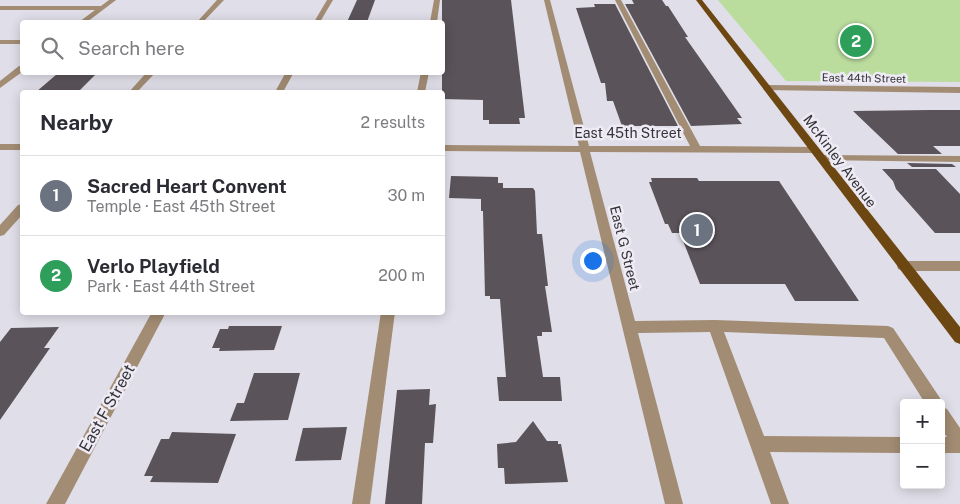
<!DOCTYPE html>
<html lang="en">
<head>
<meta charset="utf-8">
<style>
	body { margin:0; font-family:"Public Sans",sans-serif; background:#f2f2f3; color:#2b2b33 }
	.controls { position:absolute; right:15px; bottom:15px; display:grid; overflow:hidden; border-radius:5px; box-shadow:0 2px 12px #0003 }
	.controls button { width:45px; height:45px; display:grid; place-items:center; padding:0; border:0; border-bottom:1px solid #e1e1e2; background:#fff; color:#2b2b33; font:25px sans-serif }
	.you { position:absolute; left:592px; top:260px; width:18px; height:18px; margin:-12px; border:4px solid #fff; border-radius:50%; background:#1a73e8; box-shadow:0 0 0 8px #1a73e833 }
	.badge { display:grid; place-items:center; width:32px; height:32px; border-radius:50%; background:#2563eb; color:#fff; font-size:16px; font-weight:700 }
	.pin { position:absolute; translate:-50% -50%; border:2px solid #fff; box-shadow:0 1px 5px #0006 }
	.list { margin:0; padding:0; list-style:none }
	h2 { display:flex; justify-content:space-between; align-items:center; height:65px; margin:0; padding:0 20px; font-size:21px }
	h2 small { font-size:16px; font-weight:400; color:#7c7c81 }
	.list li { display:grid; grid-template-columns:32px 1fr auto; gap:15px; align-items:center; box-sizing:border-box; height:80px; padding:0 20px; border-top:1px solid #e1e1e2 }
	.list b { display:block; font-size:19px; white-space:nowrap }
	.list p { margin:0; font-size:16px; white-space:nowrap; color:#7c7c81 }
	.list em { font-size:16px; font-style:normal; color:#7c7c81 }
	.icon { flex:none; width:28px; height:28px; fill:none; stroke:currentColor; stroke-width:2; stroke-linecap:round; stroke-linejoin:round }
	.map { position:relative; flex:none; width:960px; height:504px; overflow:hidden }
	.search { position:absolute; background:#fff; box-shadow:0 2px 12px #0003; left:20px; top:20px; width:425px; height:55px; display:flex; align-items:center; gap:12px; box-sizing:border-box; padding:0 18px; border-radius:5px; color:#7c7c81; font-size:19px }
	.panel { position:absolute; background:#fff; box-shadow:0 2px 12px #0003; left:20px; top:90px; width:425px; height:225px; border-radius:5px }
	.map>svg:first-child { display:block }
	.green { fill:#badd9e }
	.building { fill:#5a535a }
	.lines { fill:none; stroke-linecap:round; stroke-linejoin:round }
	.minor { fill:#a28c73; fill-rule:evenodd }
	.major { fill:#6d4711; fill-rule:evenodd }
	.labels { text-anchor:middle; dominant-baseline:central; stroke-width:5; stroke-linejoin:round; paint-order:stroke }
	.far-street-label { font-size:11px; fill:#343337; stroke:#eeebf5 }
	.street-label { font-size:14px; fill:#343337; stroke:#eeebf5 }
	.near-street-label { font-size:16px; fill:#343337; stroke:#eeebf5 }
</style>
</head>
<body>
<div class="map">
<svg width="960" height="504" viewBox="0 0 960 504">
	<rect width="100%" height="100%" fill="#e0dee8"/>
	<polygon class="green" points="718,0 960,0 960,82 786,81"/>
	<g class="building">
		<polygon points="357,0 375,0 367,22 347,22"/>
		<polygon points="442,0 511,0 525,118 519,118 520,124 489,124 489,120 483,120 483,100 442,99"/>
		<polygon points="632,0 662,0 666,6 668,6 688,37 685,37 742,118 737,118 742,124 691,126 625,4 634,4"/>
		<polygon points="594,4 615,4 678,126 622,126 613,101 607,101 605,83 601,83 576,8 595,7"/>
		<polygon points="97,73 78,92 36,92 57,74"/>
		<polygon points="930,110 960,110 960,146 933,146 942,154 898,154 853,111"/>
		<polygon points="907,163 952,164 956,167 912,167"/>
		<polygon points="882,169 936,169 960,194 960,233 935,233 896,189 893,181"/>
		<polygon points="451,176 498,177 498,183 503,183 503,188 533,188 535,191 537,234 542,234 548,286 545,286 552,332 542,332 542,336 537,336 543,377 560,377 562,401 499,401 497,377 506,377 500,299 490,299 490,296 485,296 483,211 481,211 481,199 449,198"/>
		<polygon points="651,178 697,178 699,181 779,181 859,301 795,301 785,284 700,284 680,233 672,233 668,224 665,224 649,182 652,182"/>
		<polygon points="229,326 282,326 274,350 219,351 220,348 212,348 220,329 228,329"/>
		<polygon points="59,327 44,348 50,348 0,420 0,342 11,328"/>
		<polygon points="254,373 300,373 288,420 230,421 237,403 244,403"/>
		<polygon points="430,389 429,405 436,404 433,443 425,443 422,504 385,504 397,390"/>
		<polygon points="533,421 547,441 558,441 558,444 561,444 568,482 505,484 504,468 498,468 497,444 516,442"/>
		<polygon points="347,427 341,460 295,461 303,428"/>
		<polygon points="172,432 236,434 218,483 150,482 153,476 144,476 161,439 169,439"/>
	</g>
	<g class="lines">
		<g class="minor">
			<polygon points="109,0 116,0 87,22 79,22 95,10 0,10 0,6 101,6"/>
			<polygon points="217,0 224,0 203,22 197,22"/>
			<polygon points="327,0 333,0 320,22 314,22"/>
			<polygon points="434,0 440,0 437,22 430,22"/>
			<polygon points="544,0 550,0 589,146 690,146 615,0 621,0 700,146 814,147 819,150 814,153 590,152 635,321 715,320 888,326 893,328 940,398 942,403 941,405 941,403 925,403 884,338 724,332 764,436 904,437 904,453 770,452 789,504 771,504 710,332 638,333 683,504 665,504 580,152 442,151 442,145 579,146"/>
			<rect x="0" y="40" width="22" height="4"/>
			<polygon points="19,66 22,66 22,72 0,88 0,81"/>
			<polygon points="147,72 156,72 137,92 129,92"/>
			<polygon points="286,72 294,72 283,92 275,92"/>
			<polygon points="421,72 429,72 425,92 417,92"/>
			<polygon points="767,85 960,87 960,93 764,90 764,86"/>
			<rect x="0" y="144" width="22" height="6"/>
			<polygon points="821,155 960,156 960,162 817,160 816,158 817,156"/>
			<polygon points="22,204 22,215 4,235 0,236 0,225 18,205"/>
			<polygon points="903,261 960,261 960,271 903,271 898,269 897,266 898,263"/>
			<polygon points="152,312 166,312 65,504 46,504"/>
			<polygon points="381,312 395,312 370,504 352,504"/>
			<polygon points="941,407 947,409 960,428 960,453 941,453 941,437 947,437 941,429"/>
		</g>
		<polygon class="major" points="696,0 702,0 960,327 960,344 955,342"/>
	</g>
	<g class="labels">
		<g class="far-street-label">
			<text transform="translate(864 78) rotate(1)">East 44th Street</text>
		</g>
		<g class="street-label">
			<text x="628" y="133">East 45th Street</text>
			<text transform="translate(840 161) rotate(53)">McKinley Avenue</text>
			<text transform="translate(625 248) rotate(76)">East G Street</text>
		</g>
		<g class="near-street-label">
			<text transform="translate(107 408) rotate(-61)">East F Street</text>
		</g>
	</g>
</svg>
<div class="controls">
<button>+</button>
<button>−</button>
</div>
<div class="you"></div>
<div class="pin badge" style="left:697px;top:230px;background:#6b7280">1</div>
<div class="pin badge" style="left:856px;top:41px;background:#2e9e5b">2</div>
<div class="search"><svg class="icon" aria-label="search" viewBox="0 0 24 24"><circle cx="10" cy="10" r="6"/><path d="M15 15l6 6"/></svg>Search here</div>
<section class="panel">
<h2>Nearby<small>2 results</small></h2>
<ul class="list">
<li><span class="badge" style="background:#6b7280">1</span><div><b>Sacred Heart Convent</b><p>Temple · East 45th Street</p></div><em>30 m</em></li>
<li><span class="badge" style="background:#2e9e5b">2</span><div><b>Verlo Playfield</b><p>Park · East 44th Street</p></div><em>200 m</em></li>
</ul>
</section>
</div>
</body>
</html>
